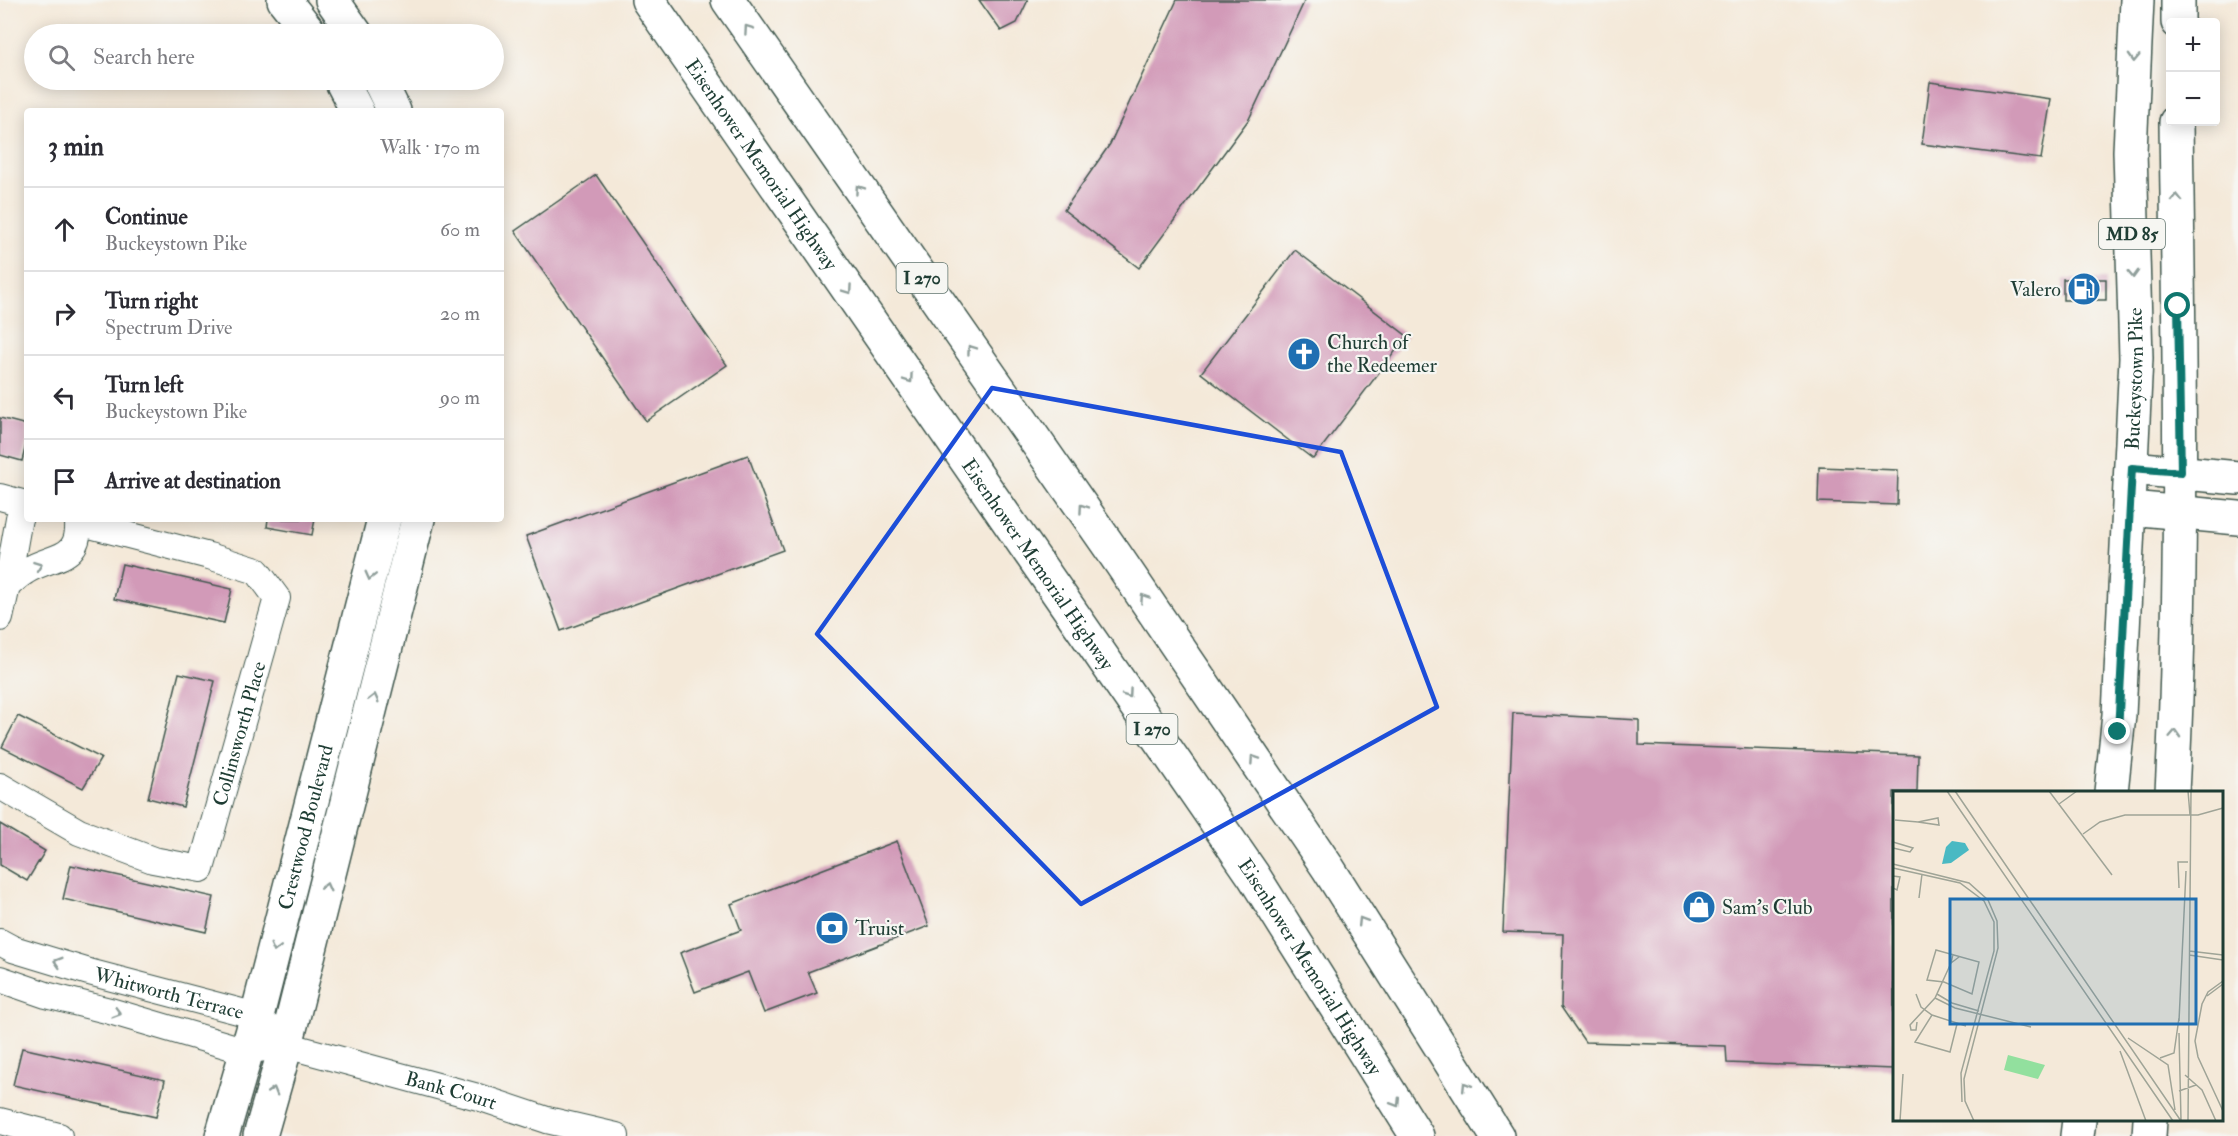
<!DOCTYPE html>
<html lang="en">
<head>
<meta charset="utf-8">
<style>
	body { margin:0; font-family:"IM FELL Double Pica",serif; background:#f7f7f7; color:#2b2b33 }
	.controls { position:absolute; right:18px; top:18px; display:grid; overflow:hidden; border-radius:6px; box-shadow:0 3px 15px #0003 }
	.controls button { width:54px; height:54px; display:grid; place-items:center; padding:0; border:0; border-bottom:2px solid #e1e1e2; background:#fff; color:#2b2b33; font:30px sans-serif }
	.stop { position:absolute; width:18px; height:18px; margin:-14px; border:4px solid #0f766e; border-radius:50%; background:#fff }
	.stop.end { background:#0f766e; border-color:#fff; box-shadow:0 2px 6px #0008 }
	.list { margin:0; padding:0; list-style:none }
	h2 { display:flex; justify-content:space-between; align-items:center; height:78px; margin:0; padding:0 24px; font-size:26px }
	h2 small { font-size:20px; font-weight:400; color:#7c7c81 }
	.list li { display:grid; grid-template-columns:39px 1fr auto; gap:18px; align-items:center; box-sizing:border-box; height:84px; padding:0 24px; border-top:2px solid #e1e1e2 }
	.list b { display:block; font-size:22px; white-space:nowrap }
	.list p { margin:0; font-size:20px; white-space:nowrap; color:#7c7c81 }
	.list em { font-size:20px; font-style:normal; color:#7c7c81 }
	.icon { flex:none; width:33px; height:33px; fill:none; stroke:currentColor; stroke-width:2; stroke-linecap:round; stroke-linejoin:round }
	.map { position:relative; flex:none; width:2238px; height:1136px; overflow:hidden }
	.search { position:absolute; background:#fff; box-shadow:0 3px 15px #0003; left:24px; top:24px; width:480px; height:66px; display:flex; align-items:center; gap:15px; box-sizing:border-box; padding:0 21px; border-radius:33px; color:#7c7c81; font-size:22px }
	.panel { position:absolute; background:#fff; box-shadow:0 3px 15px #0003; left:24px; top:108px; width:480px; height:414px; border-radius:6px }
	.map>svg:first-child { display:block }
	.building { fill:#d29ab8 }
	.lines { fill:none; stroke-linecap:round; stroke-linejoin:round }
	.minor-casing { stroke:#3f574d; stroke-width:28 }
	.major-casing { stroke:#3f574d; stroke-width:36 }
	.highway-casing { stroke:#3f574d; stroke-width:36 }
	.minor { stroke:#fff; stroke-width:26 }
	.major { stroke:#fff; stroke-width:33 }
	.highway { stroke:#fff; stroke-width:33 }
	.oneway { stroke:#8f9e9a }
	.route { stroke:#0f766e; stroke-width:8 }
	.marked { fill:none; stroke:#1d4ed8; stroke-width:4.5; stroke-linejoin:round }
	.labels { text-anchor:middle; dominant-baseline:central; stroke-width:4.5; stroke-linejoin:round; paint-order:stroke }
	.shield { fill:#f6f6f2; stroke:#60746d; stroke-width:1.5 }
	.shield-label { font-size:18px; font-weight:bold; fill:#1f3d34 }
	.street-label { font-size:20px; fill:#1f3d34; stroke:#f6f6f2 }
	.poi-label { font-size:20px; fill:#1f3d34; stroke:#f6f6f2; text-anchor:start }
	.inset-road { fill:none; stroke:#9fa497; stroke-width:1.5 }
	.view { fill:#1f6fb2; fill-opacity:0.15; stroke:#1f6fb2; stroke-width:3 }
	.inset-edge { fill:none; stroke:#1f3d34; stroke-width:3 }
</style>
</head>
<body>
<div class="map">
<svg width="2238" height="1136" viewBox="0 0 2238 1136">
	<rect width="100%" height="100%" fill="#f6f6f2"/>
	<filter id="ink" filterUnits="userSpaceOnUse"><feTurbulence type="fractalNoise" baseFrequency=".0167" numOctaves="2"/><feDisplacementMap in="SourceGraphic" scale="12" xChannelSelector="R" yChannelSelector="G"/><feConvolveMatrix kernelMatrix="1 2 1 2 8 2 1 2 1" color-interpolation-filters="sRGB"/></filter>
	<filter id="wash" filterUnits="userSpaceOnUse"><feTurbulence type="fractalNoise" baseFrequency=".008" numOctaves="4" result="noise"/><feDisplacementMap in="SourceGraphic" scale="24" xChannelSelector="R" yChannelSelector="G"/><feGaussianBlur stdDeviation="1.35" result="paint"/><feColorMatrix in="noise" values="0 0 0 0 0 0 0 0 0 0 0 0 0 0 0 0 0 1.4 0 .05"/><feComposite in="paint" operator="in"/></filter>
	<g filter="url(#wash)">
		<rect width="100%" height="100%" fill="#f4e9d9"/>
		<g id="blocks">
			<g class="building">
				<polygon points="979,0 1028,0 1017,23 1001,31"/>
				<polygon points="1177,0 1305,0 1249,119 1139,268 1064,210 1110,144"/>
				<polygon points="1930,82 2051,99 2041,159 1922,144"/>
				<polygon points="596,175 727,365 646,421 515,231"/>
				<polygon points="1295,250 1407,336 1313,459 1201,373"/>
				<rect x="2063" y="279" width="43" height="21"/>
				<polygon points="0,418 27,425 27,441 22,461 0,455"/>
				<polygon points="748,455 783,550 561,631 526,536"/>
				<polygon points="1819,467 1898,470 1897,505 1818,502"/>
				<polygon points="268,519 315,519 312,535 267,527"/>
				<polygon points="122,564 232,589 224,623 114,599"/>
				<polygon points="179,673 215,681 183,807 148,798"/>
				<polygon points="1513,713 1639,720 1639,745 1918,755 1917,792 1894,792 1894,1069 1727,1063 1726,1046 1585,1042 1561,1007 1563,934 1503,932"/>
				<polygon points="18,716 101,758 83,788 2,747"/>
				<polygon points="0,824 45,851 27,881 0,865"/>
				<polygon points="897,841 929,926 808,972 817,993 764,1013 748,972 695,992 680,953 741,930 731,904"/>
				<polygon points="71,865 214,897 206,932 63,899"/>
				<polygon points="22,1048 165,1080 156,1117 13,1085"/>
			</g>
		</g>
	</g>
	<g filter="url(#ink)">
		<use href="#blocks" fill-opacity="0" stroke="#3f574d" stroke-width="1.5"/>
		<g class="lines">
			<g class="minor-casing">
				<g id="minor">
					<polyline points="0,497 26,504"/>
					<path d="M27 504 19 518 7 586C13 581 19 575 26 571 53 554 81 563 78 519"/>
					<polyline points="0,618 7,586"/>
					<path id="s1" d="M0 786 79 832 153 860 201 869 277 598 257 571 209 556 78 522"/>
					<path id="s2" d="M0 942 13 949 89 972 257 1016 269 1028"/>
					<path id="s3" d="M0 979 46 995 110 1011 246 1051 286 1045 478 1097 547 1120 616 1136"/>
					<polyline points="0,1121 59,1136"/>
				</g>
			</g>
			<g class="major-casing">
				<g id="major">
					<polyline points="284,0 311,34"/>
					<polyline points="332,0 356,34"/>
					<polyline points="2178,22 2178,0"/>
					<polyline points="341,80 357,111"/>
					<polyline points="379,80 394,111"/>
					<polyline points="2132,468 2238,478"/>
					<polyline points="2130,508 2238,518"/>
					<path id="s4" d="M2111 792 2119 715 2136 358 2130 151 2137 0"/>
					<path d="M2172 792C2184 569 2179 345 2176 122"/>
					<path id="s5" d="M222 1136 257 1016 384 519"/>
					<polyline points="260,1136 286,1045 418,519"/>
					<polyline points="2149,1136 2150,1120"/>
				</g>
			</g>
			<g class="highway-casing">
				<g id="highway">
					<path id="s6" d="M648 0 1253 875 1417 1136"/>
					<polyline points="728,0 1116,556 1328,868 1497,1136"/>
					<polyline points="2077,1136 2079,1120"/>
				</g>
			</g>
			<use href="#minor" class="minor"/>
			<use href="#major" class="major"/>
			<use href="#highway" class="highway"/>
		</g>
		<defs><path id="oneway-chevron" d="M-2-3.5L2.5 0L-2 3.5" fill="none" stroke-width="1.6" stroke-linecap="round" stroke-linejoin="round" transform="scale(1.5)"/></defs>
		<g class="oneway">
			<use href="#oneway-chevron" transform="translate(748 29) rotate(-125)"/>
			<use href="#oneway-chevron" transform="translate(2134 58) rotate(92)"/>
			<use href="#oneway-chevron" transform="translate(859 189) rotate(-125)"/>
			<use href="#oneway-chevron" transform="translate(2177 198) rotate(-91)"/>
			<use href="#oneway-chevron" transform="translate(2133 274) rotate(88)"/>
			<use href="#oneway-chevron" transform="translate(848 290) rotate(55)"/>
			<use href="#oneway-chevron" transform="translate(971 349) rotate(-125)"/>
			<use href="#oneway-chevron" transform="translate(909 379) rotate(55)"/>
			<use href="#oneway-chevron" transform="translate(1083 508) rotate(-125)"/>
			<use href="#oneway-chevron" transform="translate(38 566) rotate(-20)"/>
			<use href="#oneway-chevron" transform="translate(370 576) rotate(104)"/>
			<use href="#oneway-chevron" transform="translate(1144 598) rotate(-124)"/>
			<use href="#oneway-chevron" transform="translate(1128 694) rotate(55)"/>
			<use href="#oneway-chevron" transform="translate(374 698) rotate(-76)"/>
			<use href="#oneway-chevron" transform="translate(2175 734) rotate(-87)"/>
			<use href="#oneway-chevron" transform="translate(1254 759) rotate(-124)"/>
			<use href="#oneway-chevron" transform="translate(326 887) rotate(-76)"/>
			<use href="#oneway-chevron" transform="translate(1362 921) rotate(-122)"/>
			<use href="#oneway-chevron" transform="translate(275 948) rotate(104)"/>
			<use href="#oneway-chevron" transform="translate(58 962) rotate(-163)"/>
			<use href="#oneway-chevron" transform="translate(117 1013) rotate(16)"/>
			<use href="#oneway-chevron" transform="translate(1466 1086) rotate(-122)"/>
			<use href="#oneway-chevron" transform="translate(273 1091) rotate(-74)"/>
			<use href="#oneway-chevron" transform="translate(1396 1103) rotate(58)"/>
		</g>
	</g>
	<g class="lines" filter="url(#ink)">
		<polyline class="route" points="2118,732 2132,468 2181,472 2178,306"/>
	</g>
	<path class="marked" d="M992 388 1341 452 1437 707 1081 904 817 634Z"/>
	<defs>
		<g id="fuel-disc" transform="scale(1.725)"><circle r="9.5" fill="#1f6fb2" stroke="#f6f6f2"/><path d="M-5.5-6h7V0h2V4h1.3V-2.5L3-4.5l.8-.8L6-3V5H2.5V1h-1V6h-7ZM-4.2-4.7v3.2H.2V-4.7Z" fill="#fff"/></g>
		<g id="church-disc" transform="scale(1.725)"><circle r="9.5" fill="#1f6fb2" stroke="#f6f6f2"/><path d="M-1.2-6h2.4v3.5h3.3v2.4h-3.3V6h-2.4V-.1h-3.3v-2.4h3.3Z" fill="#fff"/></g>
		<g id="shop-disc" transform="scale(1.725)"><circle r="9.5" fill="#1f6fb2" stroke="#f6f6f2"/><path d="M-5-2.5h2.3a2.7 3.5 0 0 1 5.4 0H5L5.5 6h-11ZM-1.5-2.5h3a1.5 2.3 0 0 0-3 0Z" fill="#fff"/></g>
		<g id="bank-disc" transform="scale(1.725)"><circle r="9.5" fill="#1f6fb2" stroke="#f6f6f2"/><path d="M-6-4H6V4H-6ZM0-2.3a2.3 2.3 0 1 0 0 4.6a2.3 2.3 0 1 0 0-4.6Z" fill="#fff"/></g>
	</defs>
	<g fill-rule="evenodd">
		<use href="#fuel-disc" x="2084" y="289"/>
		<use href="#church-disc" x="1304" y="354"/>
		<use href="#shop-disc" x="1699" y="907"/>
		<use href="#bank-disc" x="832" y="928"/>
	</g>
	<g class="labels">
		<g class="shield">
			<rect x="2099" y="219" width="66" height="30" rx="4.5"/>
			<rect x="896.5" y="263" width="51" height="30" rx="4.5"/>
			<rect x="1126.5" y="714" width="51" height="30" rx="4.5"/>
		</g>
		<g class="shield-label">
			<text x="2132" y="234">MD 85</text>
			<text x="922" y="278">I 270</text>
			<text x="1152" y="729">I 270</text>
		</g>
		<g class="street-label">
			<text stroke="none"><textPath href="#s6" startOffset="200">Eisenhower Memorial Highway</textPath></text>
			<text stroke="none"><textPath href="#s4" startOffset="414">Buckeystown Pike</textPath></text>
			<text stroke="none"><textPath href="#s6" startOffset="686">Eisenhower Memorial Highway</textPath></text>
			<text stroke="none"><textPath href="#s1" startOffset="360">Collinsworth Place</textPath></text>
			<text stroke="none"><textPath href="#s5" startOffset="320">Crestwood Boulevard</textPath></text>
			<text stroke="none"><textPath href="#s6" startOffset="1172">Eisenhower Memorial Highway</textPath></text>
			<text stroke="none"><textPath href="#s2" startOffset="177">Whitworth Terrace</textPath></text>
			<text stroke="none"><textPath href="#s3" startOffset="468">Bank Court</textPath></text>
		</g>
		<g class="poi-label">
			<text x="2061" y="289" text-anchor="end">Valero</text>
			<text x="1327" y="342">Church of<tspan x="1327" dy="23">the Redeemer</tspan></text>
			<text x="1722" y="907">Sam's Club</text>
			<text x="855" y="928">Truist</text>
		</g>
	</g>
	<g transform="translate(1893 791)">
		<rect width="330" height="330" fill="#f4e9d9"/>
		<path d="M115 264 152 274 145 288 111 279Z" fill="#92e09e"/>
		<path d="M59 50 72 52 76 59 58 72 49 73 53 56Z" fill="#4ab9c3"/>
		<path class="inset-road" d="M54 0 280 330M62 0 288 330M156 0 219 84M295 0 297 24M0 6V34M166 13 184 0M2 29 25 31 45 27 46 34 25 31M190 43 207 31 232 24H305L330 17M0 51 20 57 17 61 0 57M0 73 76 92 95 109 104 130 105 157 71 288 72 310 81 330M0 77 67 92 91 110 101 131V160L68 282 69 311M0 85 7 86 4 99 0 97M286 97 285 71H295M26 107 29 83M43 159 86 171 79 203 51 191 34 189ZM296 160 330 164M60 163 58 172 66 166M296 164 330 169M330 190 315 201 309 213 302 250 305 266 330 320M23 203 28 216 39 224 73 235M44 203 59 212 86 220M314 205 330 193M42 207 62 217 138 236M39 224 22 251 57 261 64 233M286 230 293 80M24 231 23 239H18L17 234 42 207 58 172M286 242 288 329M235 247 275 274 282 319M227 260 253 330M267 267 281 262 286 227M292 284 309 299 323 330M286 300 303 294M7 330 10 283M295 330 298 0"/>
		<path class="view" d="M57 108H303V233H57Z"/>
		<rect width="330" height="330" class="inset-edge"/>
	</g>
</svg>
<div class="controls">
<button>+</button>
<button>−</button>
</div>
<div class="stop" style="left:2178px;top:306px"></div>
<div class="stop end" style="left:2118px;top:732px"></div>
<div class="search"><svg class="icon" aria-label="search" viewBox="0 0 24 24"><circle cx="10" cy="10" r="6"/><path d="M15 15l6 6"/></svg>Search here</div>
<section class="panel">
<h2>3 min<small>Walk · 170 m</small></h2>
<ul class="list">
<li><svg class="icon" aria-label="ahead" viewBox="0 0 24 24"><path d="M12 20V5M6 11l6-6 6 6"/></svg><div><b>Continue</b><p>Buckeystown Pike</p></div><em>60 m</em></li>
<li><svg class="icon" aria-label="right" viewBox="0 0 24 24"><path d="M7 20v-9h11M14 6l5 5-5 5"/></svg><div><b>Turn right</b><p>Spectrum Drive</p></div><em>20 m</em></li>
<li><svg class="icon" aria-label="left" viewBox="0 0 24 24"><path d="M17 20v-9H6M10 6l-5 5 5 5"/></svg><div><b>Turn left</b><p>Buckeystown Pike</p></div><em>90 m</em></li>
<li><svg class="icon" aria-label="arrive" viewBox="0 0 24 24"><path d="M6 21V4h12l-3 4 3 4H6"/></svg><div><b>Arrive at destination</b></div></li>
</ul>
</section>
</div>
</body>
</html>
